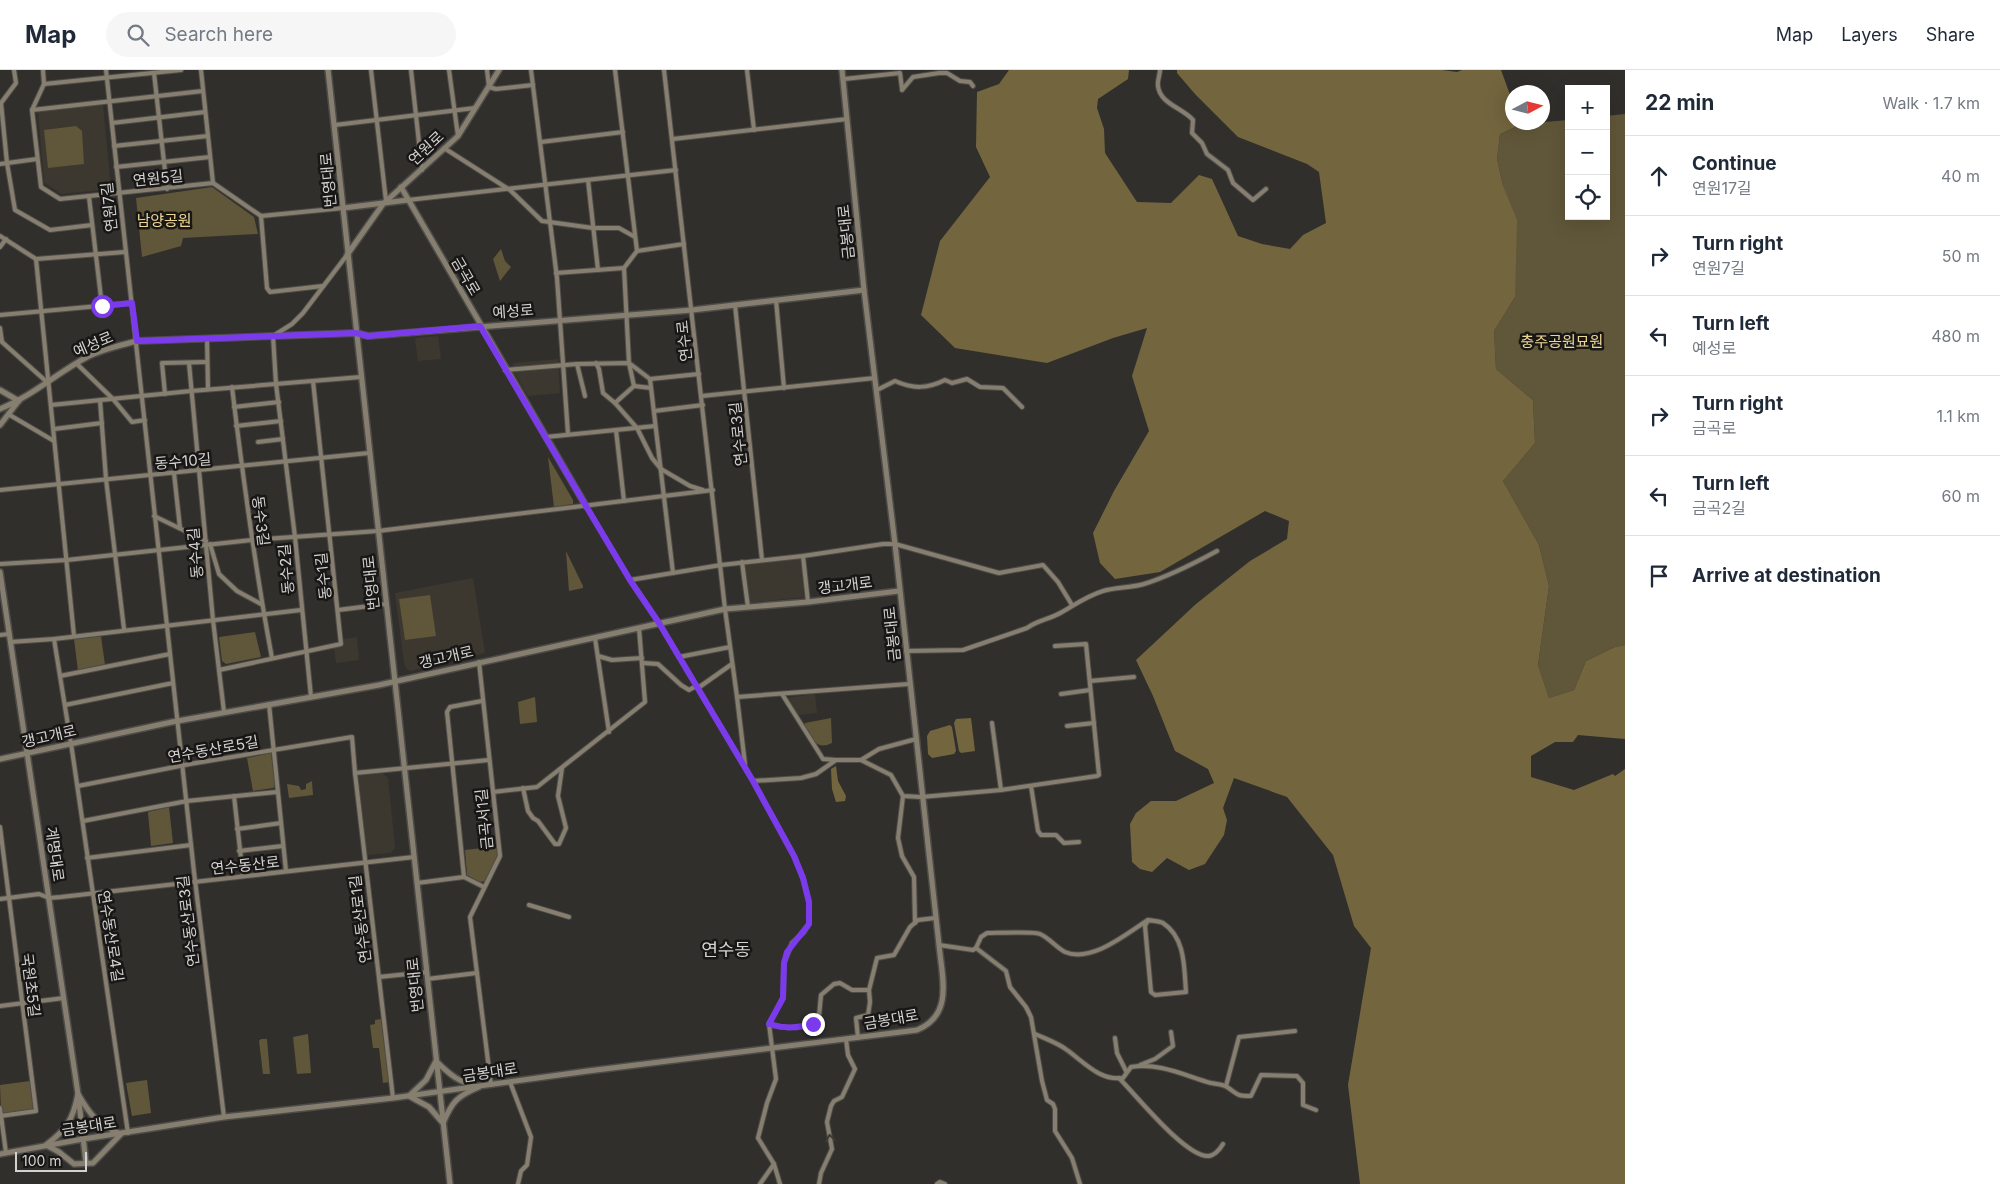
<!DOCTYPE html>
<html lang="en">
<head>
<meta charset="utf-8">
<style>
	body { margin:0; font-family:Inter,"Noto Sans KR",sans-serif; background:#f6f6f7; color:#1f2937 }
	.controls { position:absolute; right:15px; top:15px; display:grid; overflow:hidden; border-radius:0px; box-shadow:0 5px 20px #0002 }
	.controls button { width:45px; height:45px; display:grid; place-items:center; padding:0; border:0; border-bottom:1px solid #e0e1e3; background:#fff; color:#1f2937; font:25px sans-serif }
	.compass { position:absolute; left:1505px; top:15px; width:45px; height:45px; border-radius:50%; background:#fff; box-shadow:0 5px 20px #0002; rotate:83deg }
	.scale { position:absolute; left:15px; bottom:12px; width:72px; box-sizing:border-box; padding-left:5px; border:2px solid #d3d2d0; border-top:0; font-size:14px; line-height:18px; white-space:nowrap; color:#d3d2d0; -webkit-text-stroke:4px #181716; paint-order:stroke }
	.stop { position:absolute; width:15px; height:15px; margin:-11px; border:4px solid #7c3aed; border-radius:50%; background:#fff }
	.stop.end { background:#7c3aed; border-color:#fff; box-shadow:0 1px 5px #0008 }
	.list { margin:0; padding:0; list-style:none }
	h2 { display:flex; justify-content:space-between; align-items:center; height:65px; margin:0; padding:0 20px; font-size:21px }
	h2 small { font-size:16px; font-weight:400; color:#747a83 }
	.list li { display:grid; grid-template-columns:32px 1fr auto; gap:15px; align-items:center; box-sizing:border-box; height:80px; padding:0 20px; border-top:1px solid #e0e1e3 }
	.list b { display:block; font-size:19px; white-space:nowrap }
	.list p { margin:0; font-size:16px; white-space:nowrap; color:#747a83 }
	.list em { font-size:16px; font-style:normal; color:#747a83 }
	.icon { flex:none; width:28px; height:28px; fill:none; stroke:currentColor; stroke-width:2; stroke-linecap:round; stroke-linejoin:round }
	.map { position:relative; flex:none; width:1625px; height:1114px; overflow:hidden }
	header { display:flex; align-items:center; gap:30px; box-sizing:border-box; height:70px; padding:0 25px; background:#fff; border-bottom:1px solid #e0e1e3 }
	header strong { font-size:24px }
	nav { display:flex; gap:28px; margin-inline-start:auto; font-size:18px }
	.search { width:350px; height:45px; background:#f6f6f7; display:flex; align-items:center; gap:12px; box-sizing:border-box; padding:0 18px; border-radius:28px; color:#747a83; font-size:19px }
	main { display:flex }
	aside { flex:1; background:#fff }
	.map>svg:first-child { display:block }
	.built { fill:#3c382f }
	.green { fill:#605639 }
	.forest { fill:#73663f }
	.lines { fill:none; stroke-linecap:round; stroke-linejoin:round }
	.minor-casing { stroke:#4e4c4a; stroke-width:6 }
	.tertiary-casing { stroke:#4e4c4a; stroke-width:8 }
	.minor { stroke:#867f6f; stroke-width:4 }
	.tertiary { stroke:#867f6f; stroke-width:5 }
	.oneway { stroke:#3e3b35 }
	.route { stroke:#7c3aed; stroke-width:6 }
	.labels { text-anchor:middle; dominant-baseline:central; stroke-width:5; stroke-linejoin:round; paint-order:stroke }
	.street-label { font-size:15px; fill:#d3d2d0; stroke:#181716 }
	.park-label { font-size:15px; fill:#eed795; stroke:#181716 }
	.quarter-label { font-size:18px; fill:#d6d4d0; stroke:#181716 }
</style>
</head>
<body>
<header>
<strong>Map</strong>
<div class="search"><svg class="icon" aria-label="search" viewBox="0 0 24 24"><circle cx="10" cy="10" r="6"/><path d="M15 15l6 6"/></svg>Search here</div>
<nav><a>Map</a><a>Layers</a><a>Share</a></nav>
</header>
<main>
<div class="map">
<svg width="1625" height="1114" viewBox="0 0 1625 1114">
	<rect width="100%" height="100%" fill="#312f2c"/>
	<g class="built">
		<polygon points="103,35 111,119 61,124 44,112 38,41"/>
		<polygon points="438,266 441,289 418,291 415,270 417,268"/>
		<polygon points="558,289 560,323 528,326 514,302 513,293"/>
		<polygon points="801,486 804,527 747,533 742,492"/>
		<polygon points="473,508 485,583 410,601 406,598 404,593 395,523"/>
		<polygon points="357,567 359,590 336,593 334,578 344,576 344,569"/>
		<polygon points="815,624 817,643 798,645 786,628"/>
		<polygon points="382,703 388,708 395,778 391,783 368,785 365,783 357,709 360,705"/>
	</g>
	<g class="green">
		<polygon points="1625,44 1625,575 1615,577 1586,591 1574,620 1549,628 1538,595 1549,516 1539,475 1503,411 1535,373 1533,330 1496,299 1494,261 1515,227 1503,116 1497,89 1500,64 1522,54 1569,50 1569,146 1606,146 1606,46"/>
		<polygon points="76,56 82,61 84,94 48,98 44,60"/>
		<polygon points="212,117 254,147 258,164 183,168 181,176 142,187 136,128"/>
		<polygon points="501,179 505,191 511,197 500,211 493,189"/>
		<polygon points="548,387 573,430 573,434 554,437"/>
		<polygon points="566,481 583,516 583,518 569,521"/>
		<polygon points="430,525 436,566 405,570 399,529"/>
		<polygon points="255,562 261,587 226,594 222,591 219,567"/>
		<polygon points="101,566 105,595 78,601 74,569"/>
		<polygon points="535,627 537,652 520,654 518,632"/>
		<path d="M831 648 832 673C816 681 811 668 804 656L805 653Z"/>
		<polygon points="271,683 275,716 273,718 253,721 247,688"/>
		<polygon points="312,711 313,725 289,728 287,714 299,716 301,720 306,719 306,714"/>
		<polygon points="169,737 173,773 151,776 148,742"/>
		<polygon points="499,776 500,786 487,811 479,812 467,805 465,780"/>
		<polygon points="381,949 389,1012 383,1013 379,978 373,978 370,955 375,954 375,950"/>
		<polygon points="308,964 311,1003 297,1004 293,967"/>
		<polygon points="261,969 267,969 270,1004 263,1004 259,971"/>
		<polygon points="147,1010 151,1043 132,1046 126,1013"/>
		<polygon points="30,1011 34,1038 33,1040 4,1044 1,1042 0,1015"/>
	</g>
	<g class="forest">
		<polygon points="1009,0 1129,0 1128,9 1098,29 1097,38 1104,59 1105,83 1137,132 1171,133 1199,105 1212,109 1238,166 1262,174 1290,179 1303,165 1326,153 1319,102 1307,94 1238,67 1195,24 1177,3 1177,0 1442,0 1457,2 1462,0 1501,0 1512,30 1512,52 1522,54 1500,64 1497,89 1503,116 1517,150 1515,227 1494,261 1496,299 1533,330 1535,373 1503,411 1539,475 1549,516 1538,595 1549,628 1574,620 1586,591 1615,577 1625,575 1625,669 1578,665 1573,672 1555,672 1531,686 1531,707 1574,720 1613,704 1615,706 1625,699 1625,1114 1360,1114 1348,1015 1371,878 1354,856 1333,785 1287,727 1234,708 1223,738 1227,750 1224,765 1205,794 1189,800 1167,788 1152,802 1140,799 1132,792 1130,754 1136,743 1151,731 1176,731 1214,713 1208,699 1175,681 1153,626 1136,590 1196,534 1250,491 1287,469 1289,451 1265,441 1160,502 1115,509 1100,493 1093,463 1114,421 1149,361 1132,306 1147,258 1113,268 1047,293 955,278 921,245 940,171 990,107 976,77 977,22 999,14"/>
		<polygon points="971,648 975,681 961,683 959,681 954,653 956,649"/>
		<polygon points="950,655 952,657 956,681 954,684 932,688 928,684 927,666 930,661"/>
		<polygon points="836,696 838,711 846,726 845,731 836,732 832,719 831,699"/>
	</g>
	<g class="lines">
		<g class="minor-casing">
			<g id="minor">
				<polyline points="14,0 16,13 1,33 7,93 15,140 50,160 92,155"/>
				<polyline points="43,0 44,14 32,40 41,117 60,129 213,113 261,146"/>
				<polyline points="106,0 194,802 224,1047"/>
				<polyline points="201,0 213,113"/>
				<polyline points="371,0 386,131"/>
				<polyline points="411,0 422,100"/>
				<polyline points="449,0 458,66"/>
				<polyline points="487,0 489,17 496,19 533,15"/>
				<polyline points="531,0 557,208 568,364"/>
				<polyline points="615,0 637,181 624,198 629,293 650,309 673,503"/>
				<polyline points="664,0 725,539 737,627 909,614"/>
				<polyline points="747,0 754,60"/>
				<path d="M1160 0C1160 5 1157 11 1158 16 1160 34 1183 38 1193 50L1192 63 1202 73 1207 84 1228 100 1233 113 1253 130 1266 119"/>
				<polyline points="154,3 167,119"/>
				<polyline points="844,9 900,3 902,19"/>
				<polyline points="44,14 181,0"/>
				<polyline points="902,20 913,7 939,3 947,3 960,11 970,12 973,16"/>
				<polyline points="32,40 203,21"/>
				<polyline points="112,53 205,42"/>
				<polyline points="335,55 475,38"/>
				<polyline points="673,69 847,49"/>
				<polyline points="541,72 623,62"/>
				<polyline points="114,76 208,66"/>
				<polyline points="444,78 510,120 542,151 593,158 619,158 635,167"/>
				<polyline points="0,94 37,89"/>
				<polyline points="116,97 210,87"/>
				<polyline points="588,110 598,200"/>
				<polyline points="89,127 102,236"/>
				<polyline points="408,130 676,100"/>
				<polyline points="261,146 267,218 270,222 323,216"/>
				<polyline points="261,146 343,138"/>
				<polyline points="0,166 36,189 125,182"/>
				<polyline points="0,177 6,169"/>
				<polyline points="637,181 684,174"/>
				<polyline points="36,189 74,566"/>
				<polyline points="556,203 624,198"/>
				<polyline points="776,230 784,318"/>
				<polyline points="735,235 762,490"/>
				<polyline points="0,245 132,233"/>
				<polyline points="0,258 2,272 48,313"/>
				<polyline points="207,268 208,319"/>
				<polyline points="189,293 213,550 224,642"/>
				<polyline points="596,293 599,299 603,323 615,333 637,358 652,388 661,399 690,416 703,420"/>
				<polyline points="77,294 113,329 132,352 145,350"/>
				<polyline points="577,294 585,326"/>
				<polyline points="505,300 577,294 629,293 634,316 615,333"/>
				<polyline points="650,309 699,304"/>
				<polyline points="634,316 651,318"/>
				<path d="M232 317C243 408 255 498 272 588"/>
				<path d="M877 320 895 311C913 319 927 319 945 310L952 313 967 309 980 317 1003 318 1022 337"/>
				<polyline points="165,324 162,293 207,292"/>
				<polyline points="702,326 875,308"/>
				<polyline points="100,330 106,409 124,559"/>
				<polyline points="51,335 191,321 361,307"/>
				<polyline points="234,337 279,332"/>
				<polyline points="654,341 703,335"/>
				<polyline points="8,344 54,371"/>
				<polyline points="236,356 281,351"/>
				<polyline points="54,359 102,353"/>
				<polyline points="616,360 624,431"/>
				<polyline points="546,367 655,356"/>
				<polyline points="258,372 283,369"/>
				<polyline points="174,403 180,458"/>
				<polyline points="0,420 369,383"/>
				<polyline points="586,436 630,510 659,553 753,711 794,786 803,808 809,832 809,854 804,862 792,873 784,893 783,928 769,954 776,1009 767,1033 758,1068 774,1094 780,1114"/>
				<polyline points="154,446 206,471"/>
				<polyline points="210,474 219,504 237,521 261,534"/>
				<polyline points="803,486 808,532"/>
				<polyline points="742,492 748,537"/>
				<polyline points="0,494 67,490 252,470 378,461 713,420"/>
				<polyline points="630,510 721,495 803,486 883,474 895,474 999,503 1043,495 1058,512 1072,535"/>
				<polyline points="338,540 386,534"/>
				<polyline points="0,565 9,564"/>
				<polyline points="595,568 609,662"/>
				<polyline points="54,569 72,680 128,1063"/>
				<polyline points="10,572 54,569 301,540"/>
				<path d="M906 581 963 580 1027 558C1038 550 1051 549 1062 542 1076 534 1087 526 1103 521 1116 517 1130 518 1144 514 1170 506 1193 494 1217 481"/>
				<polyline points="598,586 612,590 642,588"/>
				<polyline points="679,587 730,577"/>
				<polyline points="479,592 500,786 470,847 491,1015"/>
				<polyline points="643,593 658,594 681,615 689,620 696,616"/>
				<polyline points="219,600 341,574 313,311"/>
				<polyline points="60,606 170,584"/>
				<polyline points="1090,611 1134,607"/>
				<polyline points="698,618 732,594"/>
				<polyline points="782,624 823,689 836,690"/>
				<polyline points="1061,624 1090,620"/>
				<polyline points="311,627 295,467 276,314 273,266 292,254 303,243 347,185"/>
				<polyline points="737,627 745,694"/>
				<polyline points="269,634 286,801"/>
				<polyline points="65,635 173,613"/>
				<polyline points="992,653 1001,720"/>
				<polyline points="1067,656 1094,653"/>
				<polyline points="861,690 891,705 903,726 921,727 1001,720 1097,706 1099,705 1086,574 1055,576"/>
				<polyline points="355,703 489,690"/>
				<polyline points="753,711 801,708 816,704 836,690 861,690 879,679 916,669"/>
				<polyline points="78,716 190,694 352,667 355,703 393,1028"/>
				<polyline points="1031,716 1038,761 1041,765 1056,765 1064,773 1079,772"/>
				<polyline points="523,718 528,741 533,748 538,751 555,774 559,774 566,758 558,726 562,698"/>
				<polyline points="493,722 537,717 645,632 639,558"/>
				<polyline points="234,726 243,806"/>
				<polyline points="903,726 898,768 902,786 914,807 915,853"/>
				<polyline points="83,751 187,731 277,722"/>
				<polyline points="0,757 36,1041 0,1046"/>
				<polyline points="237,759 281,753"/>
				<polyline points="239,781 283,776"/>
				<polyline points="87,788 191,775"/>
				<polyline points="464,807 447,642 450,637 482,631"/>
				<polyline points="417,813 464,807 484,817"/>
				<polyline points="0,829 39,824 49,828 61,827 414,787"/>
				<polyline points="529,835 569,847"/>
				<polyline points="939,875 973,880 976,878 1006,901 1010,917 1026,937 1031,947 1042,1011 1047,1030 1053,1034 1055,1039 1055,1061 1072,1088 1080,1114"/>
				<path d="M976 878 981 867 987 863C996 863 1035 861 1040 864 1049 868 1056 877 1065 882 1092 893 1126 864 1148 850 1152 851 1159 851 1163 853 1186 868 1184 899 1186 922L1155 925 1151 922 1145 856 1148 850"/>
				<polyline points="379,907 427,902"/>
				<polyline points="427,909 477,903"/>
				<polyline points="0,936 64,928"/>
				<path d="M769 954C785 959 797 958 813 954L819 946 821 925 834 914 840 913 852 920H869"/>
				<path d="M1035 964C1046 969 1058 973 1067 980 1085 993 1100 1011 1123 1008L1131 997C1158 992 1186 1006 1211 1013 1216 1014 1223 1014 1227 1017 1238 1024 1235 1026 1251 1026L1261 1005 1297 1006 1303 1013V1035L1316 1040"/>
				<polyline points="858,968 856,948 868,945 870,932 869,920 877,888 894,885 910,857 918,850 935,848"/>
				<polyline points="1115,968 1117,983 1126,1001"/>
				<polyline points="1140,995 1155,989 1173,976 1171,962"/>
				<path d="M1119 1008C1136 1025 1186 1088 1209 1086 1215 1085 1220 1079 1223 1074"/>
				<polyline points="510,1012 531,1067 527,1095 521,1101 518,1114"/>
				<polyline points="1226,1016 1239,967 1295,961"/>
				<polyline points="0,1038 6,1083"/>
				<polyline points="760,1114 774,1094"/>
				<polyline points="819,1114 821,1103 832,1079 827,1052 831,1036 834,1031 842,1027 855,999 848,985 846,969"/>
				<polyline points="937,1114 940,1112 945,1114"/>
			</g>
		</g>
		<g class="tertiary-casing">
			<g id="tertiary">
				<polyline points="328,0 450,1114"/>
				<polyline points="401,117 586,436"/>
				<polyline points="343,138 408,130"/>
				<polyline points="347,185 383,134 458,66 499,0"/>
				<polyline points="0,320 19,331"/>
				<path d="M0 339C34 325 58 302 89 286 104 279 121 275 137 271L356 263 368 266 692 240 864 220"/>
				<polyline points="0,355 17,333"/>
				<polyline points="0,502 78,1024 86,1093"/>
				<polyline points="0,689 172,652 379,615 725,539 808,532 899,521"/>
				<path d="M436 991C451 1006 459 1012 479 1017 457 1026 452 1032 443 1053L429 1037 409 1026 426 1010Z"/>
				<path d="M78 1024C90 1045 98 1055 121 1064L93 1093 74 1094 59 1082 46 1075C66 1060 73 1050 78 1024Z"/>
				<path d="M0 1084 83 1069 224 1047 393 1028 588 1001 917 960C954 945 942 907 939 875L895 474 864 220 842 0"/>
			</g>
		</g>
		<use href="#minor" class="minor"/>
		<use href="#tertiary" class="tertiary"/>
	</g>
	<defs><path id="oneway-chevron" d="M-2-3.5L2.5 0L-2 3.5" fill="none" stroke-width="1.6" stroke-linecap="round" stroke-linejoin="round" transform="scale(1.25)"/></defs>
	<use class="oneway" href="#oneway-chevron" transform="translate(830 1068) rotate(-99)"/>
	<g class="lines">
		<path class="route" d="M102 236 132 233 137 271 356 263 368 266 480 256 586 436 630 510 659 553 753 711 794 786 803 808 809 832V854L787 882 784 893 783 928 769 954C785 959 797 958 813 954"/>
	</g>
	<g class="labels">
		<g class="street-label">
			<text transform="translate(426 78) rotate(-43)">연원로</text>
			<text transform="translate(158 108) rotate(-6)">연원5길</text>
			<text transform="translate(328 110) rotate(-95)">번영대로</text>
			<text transform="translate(109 137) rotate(-96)">연원7길</text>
			<text transform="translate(846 162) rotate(-96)">금봉대로</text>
			<text transform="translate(466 206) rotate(60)">금곡로</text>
			<text transform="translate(513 241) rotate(-4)">예성로</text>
			<text transform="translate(684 271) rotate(-96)">연수로</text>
			<text transform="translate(93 274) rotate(-23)">예성로</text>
			<text transform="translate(738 364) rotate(-96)">연수로3길</text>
			<text transform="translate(183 391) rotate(-5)">동수10길</text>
			<text transform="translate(261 451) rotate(83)">동수3길</text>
			<text transform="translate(195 483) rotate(-95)">동수4길</text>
			<text transform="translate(286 499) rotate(-95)">동수2길</text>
			<text transform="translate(323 506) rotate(-96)">동수1길</text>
			<text transform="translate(371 513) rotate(-96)">번영대로</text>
			<text transform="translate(845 515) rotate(-7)">갱고개로</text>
			<text transform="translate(892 564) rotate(-96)">금봉대로</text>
			<text transform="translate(446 587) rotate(-13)">갱고개로</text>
			<text transform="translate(49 666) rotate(-13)">갱고개로</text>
			<text transform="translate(213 679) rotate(-10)">연수동산로5길</text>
			<text transform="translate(484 749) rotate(-96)">금곡서1길</text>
			<text transform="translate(55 784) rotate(82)">계명대로</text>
			<text transform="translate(245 795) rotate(-6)">연수동산로</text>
			<text transform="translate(360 849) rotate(-97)">연수동산로1길</text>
			<text transform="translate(188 851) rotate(-97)">연수동산로3길</text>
			<text transform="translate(111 866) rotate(81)">연수동산로4길</text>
			<text transform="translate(31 915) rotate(83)">국원초5길</text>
			<text transform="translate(415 915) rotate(-96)">번영대로</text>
			<text transform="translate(891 949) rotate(-10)">금봉대로</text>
			<text transform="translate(490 1002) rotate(-9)">금봉대로</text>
			<text transform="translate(89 1056) rotate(-9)">금봉대로</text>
		</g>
		<g class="park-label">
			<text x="164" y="150">남양공원</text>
			<text x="1562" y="271">충주공원묘원</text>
		</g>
		<g class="quarter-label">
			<text x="726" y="879">연수동</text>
		</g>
	</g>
</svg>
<div class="controls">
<button>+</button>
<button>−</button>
<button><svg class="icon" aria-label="locate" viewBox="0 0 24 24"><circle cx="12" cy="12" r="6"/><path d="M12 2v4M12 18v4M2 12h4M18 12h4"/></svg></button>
</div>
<svg class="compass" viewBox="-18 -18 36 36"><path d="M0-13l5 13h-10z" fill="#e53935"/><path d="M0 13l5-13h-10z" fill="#747a83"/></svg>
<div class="scale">100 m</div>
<div class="stop" style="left:102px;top:236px"></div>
<div class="stop end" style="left:813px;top:954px"></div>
</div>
<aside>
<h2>22 min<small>Walk · 1.7 km</small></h2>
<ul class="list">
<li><svg class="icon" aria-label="ahead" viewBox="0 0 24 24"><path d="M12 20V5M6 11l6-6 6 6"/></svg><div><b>Continue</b><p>연원17길</p></div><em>40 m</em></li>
<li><svg class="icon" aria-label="right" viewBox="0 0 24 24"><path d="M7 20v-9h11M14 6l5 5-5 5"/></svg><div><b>Turn right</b><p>연원7길</p></div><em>50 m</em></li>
<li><svg class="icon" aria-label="left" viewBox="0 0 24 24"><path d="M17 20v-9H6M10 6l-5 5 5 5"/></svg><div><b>Turn left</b><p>예성로</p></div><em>480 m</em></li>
<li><svg class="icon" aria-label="right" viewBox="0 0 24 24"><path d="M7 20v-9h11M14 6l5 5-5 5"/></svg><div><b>Turn right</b><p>금곡로</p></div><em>1.1 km</em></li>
<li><svg class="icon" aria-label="left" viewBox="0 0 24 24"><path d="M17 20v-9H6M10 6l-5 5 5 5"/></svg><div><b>Turn left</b><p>금곡2길</p></div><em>60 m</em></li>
<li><svg class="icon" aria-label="arrive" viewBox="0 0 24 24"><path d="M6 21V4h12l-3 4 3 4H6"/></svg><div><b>Arrive at destination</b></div></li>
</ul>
</aside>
</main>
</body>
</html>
